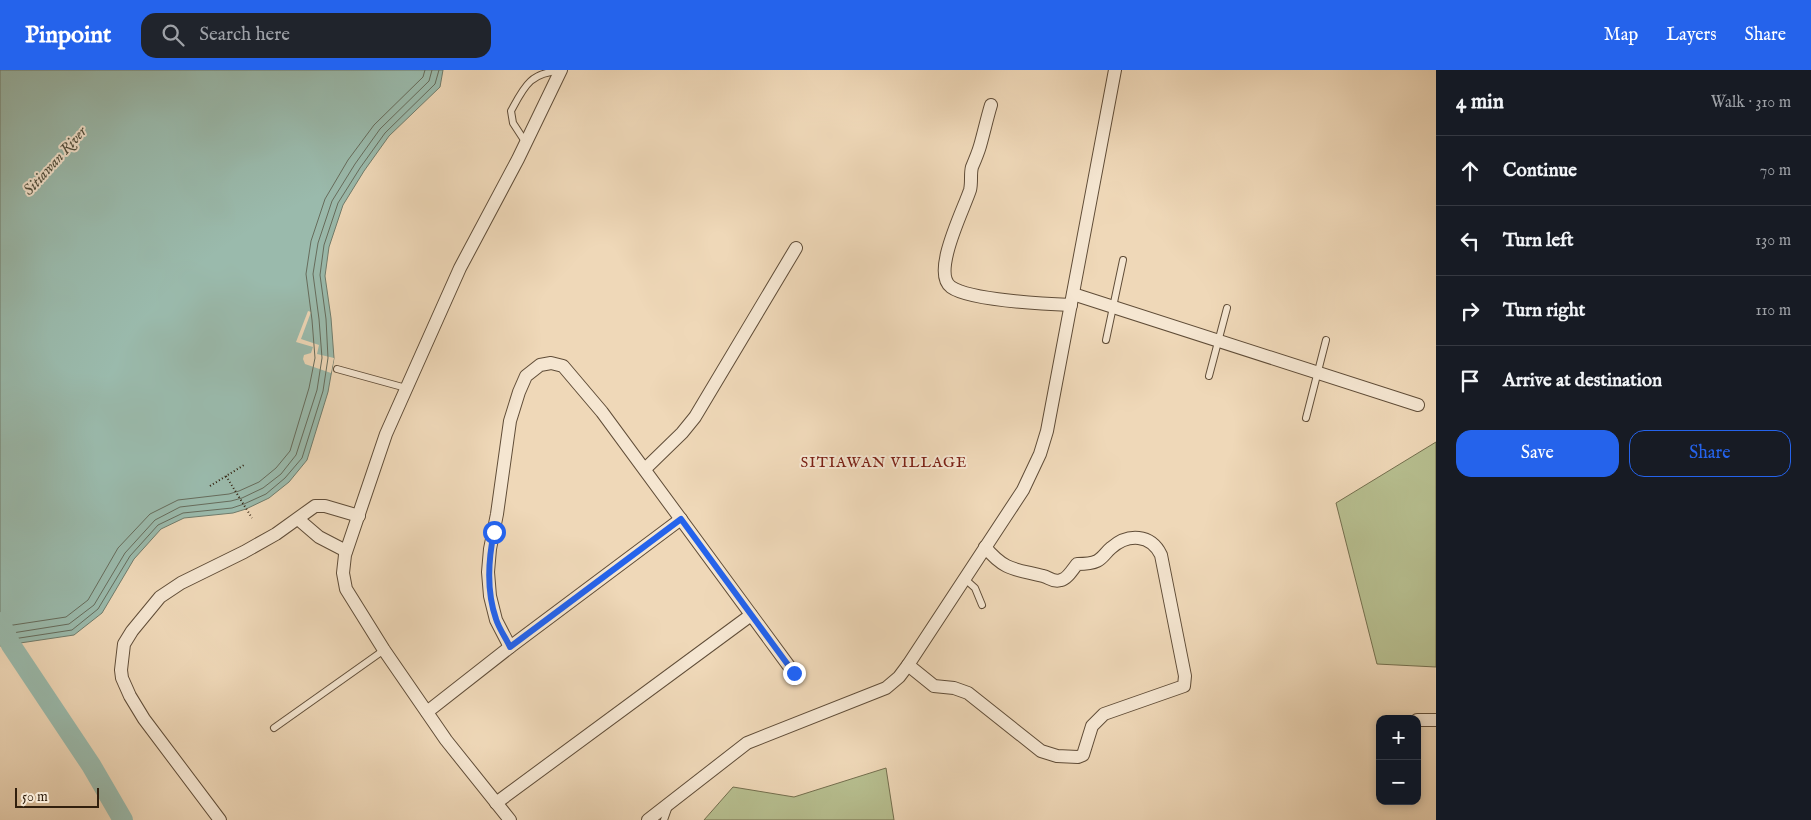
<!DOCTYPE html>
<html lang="en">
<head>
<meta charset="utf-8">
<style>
	body { margin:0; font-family:"IM FELL English",serif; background:#20242c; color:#f1f3f6 }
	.controls { position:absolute; right:15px; bottom:15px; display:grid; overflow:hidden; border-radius:10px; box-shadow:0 2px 8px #0003 }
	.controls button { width:45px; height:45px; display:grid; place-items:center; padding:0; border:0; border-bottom:1px solid #363941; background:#171b24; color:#f1f3f6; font:25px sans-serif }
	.scale { position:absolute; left:15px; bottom:12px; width:84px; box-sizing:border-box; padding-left:5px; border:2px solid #311f0d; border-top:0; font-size:14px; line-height:18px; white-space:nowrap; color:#311f0d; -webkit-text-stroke:4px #f5e6d1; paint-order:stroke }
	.stop { position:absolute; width:15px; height:15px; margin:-11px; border:4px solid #2563eb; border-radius:50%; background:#fff }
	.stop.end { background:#2563eb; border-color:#fff; box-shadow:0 1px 5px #0008 }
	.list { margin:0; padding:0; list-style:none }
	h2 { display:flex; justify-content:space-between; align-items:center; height:65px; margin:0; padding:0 20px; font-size:21px }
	h2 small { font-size:16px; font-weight:400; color:#9ea1a6 }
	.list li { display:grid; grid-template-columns:32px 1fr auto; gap:15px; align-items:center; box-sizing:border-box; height:70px; padding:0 20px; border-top:1px solid #363941 }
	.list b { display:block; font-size:19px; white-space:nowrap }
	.list em { font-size:16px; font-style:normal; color:#9ea1a6 }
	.actions { display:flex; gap:10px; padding:15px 20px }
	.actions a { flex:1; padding:11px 0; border:1px solid #2563eb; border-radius:15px; text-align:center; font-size:18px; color:#2563eb }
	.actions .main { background:#2563eb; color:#fff }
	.icon { flex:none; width:28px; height:28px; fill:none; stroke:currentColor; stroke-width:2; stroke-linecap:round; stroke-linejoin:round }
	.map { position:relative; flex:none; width:1436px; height:750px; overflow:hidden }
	header { display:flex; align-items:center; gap:30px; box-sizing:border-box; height:70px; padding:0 25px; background:#2563eb; color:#fff }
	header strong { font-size:24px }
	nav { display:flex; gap:28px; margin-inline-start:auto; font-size:18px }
	.search { width:350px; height:45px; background:#20242c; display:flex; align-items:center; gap:12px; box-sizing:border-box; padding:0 18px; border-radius:15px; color:#9ea1a6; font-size:19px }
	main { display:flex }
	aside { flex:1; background:#171b24 }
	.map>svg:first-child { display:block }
	.green { fill:#b7bf90; stroke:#746f4e }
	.water { fill:#9abaac; stroke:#707c6c }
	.pier { fill:#efd8b8 }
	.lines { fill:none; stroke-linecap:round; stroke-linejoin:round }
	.shore { stroke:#666c5c; stroke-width:1 }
	.river { stroke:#9abaac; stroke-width:20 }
	.service-casing { stroke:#604d38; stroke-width:8 }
	.minor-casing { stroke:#604d38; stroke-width:14 }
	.path { stroke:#311f0d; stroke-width:2; stroke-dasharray:1 2.5; stroke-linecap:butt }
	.service { stroke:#f5e6d1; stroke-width:6 }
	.minor { stroke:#f5e6d1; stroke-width:12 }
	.route { stroke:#2563eb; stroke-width:6 }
	.labels { text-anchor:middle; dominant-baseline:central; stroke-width:4; stroke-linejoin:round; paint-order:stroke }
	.water-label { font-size:15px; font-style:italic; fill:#504e3d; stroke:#f5e6d1 }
	.neighbourhood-label { font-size:15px; letter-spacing:1px; fill:#7a1f14; stroke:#f5e6d1 }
</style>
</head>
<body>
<header>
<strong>Pinpoint</strong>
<div class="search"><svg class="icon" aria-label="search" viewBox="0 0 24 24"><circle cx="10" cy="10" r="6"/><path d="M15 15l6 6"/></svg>Search here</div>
<nav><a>Map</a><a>Layers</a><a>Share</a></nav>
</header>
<main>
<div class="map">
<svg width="1436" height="750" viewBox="0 0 1436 750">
	<rect width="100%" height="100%" fill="#efd8b8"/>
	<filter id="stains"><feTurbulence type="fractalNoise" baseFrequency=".004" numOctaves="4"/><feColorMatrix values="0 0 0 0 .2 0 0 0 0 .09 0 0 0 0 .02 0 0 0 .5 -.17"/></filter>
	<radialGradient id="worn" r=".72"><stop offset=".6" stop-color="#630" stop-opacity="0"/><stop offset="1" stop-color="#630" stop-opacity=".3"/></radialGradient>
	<g class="green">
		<polygon points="1436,372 1436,597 1377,594 1336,433"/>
		<polygon points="886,698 894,750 704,750 733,717 794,727"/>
	</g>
	<polygon class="water" points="0,0 443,0 440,17 389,66 364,101 343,135 329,177 325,206 331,248 334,288 328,322 307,390 289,412 269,428 246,439 233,443 184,448 161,459 134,489 102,543 74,565 0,576"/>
	<polygon class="pier" points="308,241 311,242 301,269 319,275 317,284 334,288 331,303 305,294 303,289 304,285 311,283 313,277 296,272"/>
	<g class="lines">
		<g class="shore">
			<polyline points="0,557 66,547 88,530 118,478 150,444 178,430 229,424 239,421 259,412 276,398 290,381 309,318 315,288 312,250 306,204 311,171 325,129 348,90 374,55 423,7 425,0"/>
			<polyline points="0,565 69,554 94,535 125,483 155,450 180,437 231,431 242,428 263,418 281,404 296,385 317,320 322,288 319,249 313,204 318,173 332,131 355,94 380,59 429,11 432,0"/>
			<polyline points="0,571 72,560 98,539 130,486 158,455 183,443 232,438 244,434 266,424 285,408 302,388 323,321 328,288 326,249 320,205 324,175 338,133 360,98 385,63 435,14 439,0"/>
		</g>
		<polyline class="river" points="0,552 11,575 91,695 123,750"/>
		<g class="service-casing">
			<g id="service">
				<path d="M526 73 513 53 511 41C524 17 530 2 561 1"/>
				<polyline points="1106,270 1123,190"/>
				<polyline points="337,299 406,318"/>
				<polyline points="1209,306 1227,238"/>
				<polyline points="1306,348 1326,270"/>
				<polyline points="965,509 975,518 982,535"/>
				<polyline points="274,658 384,580"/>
				<polyline points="664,750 669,736"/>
			</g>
		</g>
		<g class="minor-casing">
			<g id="minor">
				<path d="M991 35C987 48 984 62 980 76 978 83 975 90 972 97 970 104 972 112 970 120 964 139 931 203 951 217 969 230 1046 234 1071 235"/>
				<polyline points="1073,224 1418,335"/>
				<polyline points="645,399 682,363 695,347 796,178"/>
				<polyline points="298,449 319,467 346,481"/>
				<polyline points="510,577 496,550 490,526 488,502 490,479 497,444 510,351 519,322 526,306 540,295 551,293 563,296 602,342 794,603"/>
				<path d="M908 595 934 616 954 618 968 623 1041 681 1057 686 1078 687 1083 685 1092 656 1104 644 1184 616 1185 606 1161 485C1151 464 1128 463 1111 478 1106 482 1103 488 1097 491 1091 494 1084 494 1077 494 1073 499 1067 509 1061 510 1053 513 1049 507 1043 506 1015 499 1005 501 985 477"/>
				<polyline points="427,642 510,577 681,449"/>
				<polyline points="1417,650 1436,650"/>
				<polyline points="496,733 751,545"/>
				<polyline points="220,750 144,649 130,626 122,608 121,600 124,574 132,561 160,527 181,513 244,482 276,464 315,436 325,436 359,446"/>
				<polyline points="510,750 446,670 384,580 346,519 343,503 345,485 386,364 460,198 518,89 561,0"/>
				<polyline points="648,750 747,673 886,618 899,607 908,595 1023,420 1040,384 1047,361 1115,0"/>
			</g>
		</g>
		<g class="path">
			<polyline points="226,406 252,448"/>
			<polyline points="210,416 244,395"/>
		</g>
		<use href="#service" class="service"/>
		<use href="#minor" class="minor"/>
	</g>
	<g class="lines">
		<path class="route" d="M494 462C488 491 486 520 496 549 499 559 506 568 510 577L681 449 794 603"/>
	</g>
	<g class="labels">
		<g class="water-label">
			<text transform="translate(55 91) rotate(-48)">Sitiawan River</text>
		</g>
		<g class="neighbourhood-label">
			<text x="884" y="392">SITIAWAN VILLAGE</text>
		</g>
	</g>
	<rect width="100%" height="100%" filter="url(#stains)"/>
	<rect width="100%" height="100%" fill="url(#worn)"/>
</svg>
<div class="controls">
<button>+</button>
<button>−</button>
</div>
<div class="scale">50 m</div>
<div class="stop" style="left:494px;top:462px"></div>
<div class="stop end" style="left:794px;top:603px"></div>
</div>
<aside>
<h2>4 min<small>Walk · 310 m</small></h2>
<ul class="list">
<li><svg class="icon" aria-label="ahead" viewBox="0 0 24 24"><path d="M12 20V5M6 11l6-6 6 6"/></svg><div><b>Continue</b></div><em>70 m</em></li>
<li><svg class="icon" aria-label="left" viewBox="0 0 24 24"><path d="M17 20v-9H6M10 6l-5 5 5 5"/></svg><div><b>Turn left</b></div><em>130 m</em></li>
<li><svg class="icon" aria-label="right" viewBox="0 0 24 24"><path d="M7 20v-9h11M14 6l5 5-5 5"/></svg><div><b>Turn right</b></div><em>110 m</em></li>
<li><svg class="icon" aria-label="arrive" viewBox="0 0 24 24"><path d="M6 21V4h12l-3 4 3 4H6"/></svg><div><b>Arrive at destination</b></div></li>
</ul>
<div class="actions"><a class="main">Save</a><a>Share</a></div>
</aside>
</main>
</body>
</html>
